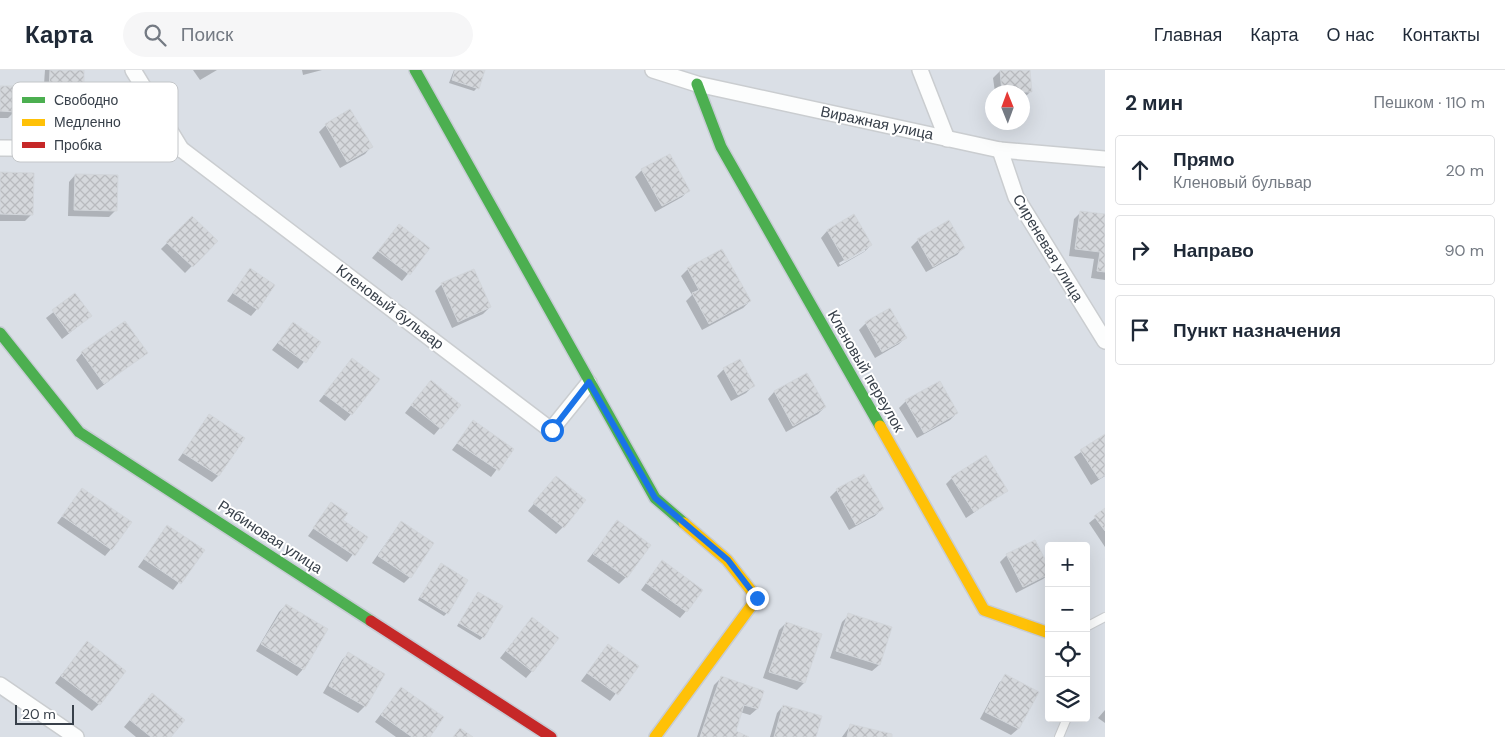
<!DOCTYPE html>
<html lang="ru">
<head>
<meta charset="utf-8">
<style>
	body { margin:0; font-family:"DM Sans",sans-serif; background:#f6f6f7; color:#1f2937 }
	.controls { position:absolute; right:15px; bottom:15px; display:grid; overflow:hidden; border-radius:5px; box-shadow:0 5px 20px #0002 }
	.controls button { width:45px; height:45px; display:grid; place-items:center; padding:0; border:0; border-bottom:1px solid #e0e1e3; background:#fff; color:#1f2937; font:25px sans-serif }
	.compass { position:absolute; left:985px; top:15px; width:45px; height:45px; border-radius:50%; background:#fff; box-shadow:0 5px 20px #0002; rotate:359deg }
	.scale { position:absolute; left:15px; bottom:12px; width:59px; box-sizing:border-box; padding-left:5px; border:2px solid #38404a; border-top:0; font-size:14px; line-height:18px; white-space:nowrap; color:#38404a; -webkit-text-stroke:4px #fff; paint-order:stroke }
	.stop { position:absolute; width:15px; height:15px; margin:-11px; border:4px solid #1a73e8; border-radius:50%; background:#fff }
	.stop.end { background:#1a73e8; border-color:#fff; box-shadow:0 1px 5px #0008 }
	.list { margin:0; padding:0; list-style:none }
	h2 { display:flex; justify-content:space-between; align-items:center; height:65px; margin:0; padding:0 20px; font-size:21px }
	h2 small { font-size:16px; font-weight:400; color:#747a83 }
	.list li { display:grid; grid-template-columns:32px 1fr auto; gap:15px; align-items:center; box-sizing:border-box; height:70px; margin:0 10px 10px; padding:0 10px; border:1px solid #e0e1e3; border-radius:5px }
	.list b { display:block; font-size:19px; white-space:nowrap }
	.list p { margin:0; font-size:16px; white-space:nowrap; color:#747a83 }
	.list em { font-size:16px; font-style:normal; color:#747a83 }
	.icon { flex:none; width:28px; height:28px; fill:none; stroke:currentColor; stroke-width:2; stroke-linecap:round; stroke-linejoin:round }
	.map { position:relative; flex:none; width:1105px; height:667px; overflow:hidden }
	header { display:flex; align-items:center; gap:30px; box-sizing:border-box; height:70px; padding:0 25px; background:#fff; border-bottom:1px solid #e0e1e3 }
	header strong { font-size:24px }
	nav { display:flex; gap:28px; margin-inline-start:auto; font-size:18px }
	.search { width:350px; height:45px; background:#f6f6f7; display:flex; align-items:center; gap:12px; box-sizing:border-box; padding:0 18px; border-radius:28px; color:#747a83; font-size:19px }
	main { display:flex }
	aside { flex:1; background:#fff }
	.map>svg:first-child { display:block }
	.residential { fill:#dadfe6; fill-rule:evenodd }
	.shadow { fill:#0003; fill-rule:evenodd }
	.building { fill:url(#building-cross-hatch); stroke:#d2d6db }
	.lines { fill:none; stroke-linecap:round; stroke-linejoin:round }
	.lane-casing { stroke:#cacdd0; stroke-width:10 }
	.street-casing { stroke:#cacdd0; stroke-width:18 }
	.fast-casing { stroke:#c7ccd5; stroke-width:14 }
	.slow-casing { stroke:#c7ccd5; stroke-width:14 }
	.jam-casing { stroke:#c7ccd5; stroke-width:14 }
	.lane { stroke:#fcfdfd; stroke-width:8 }
	.street { stroke:#fcfdfd; stroke-width:15 }
	.fast { stroke:#4caf50; stroke-width:11 }
	.slow { stroke:#ffc107; stroke-width:11 }
	.jam { stroke:#c62828; stroke-width:11 }
	.route { stroke:#1a73e8; stroke-width:6 }
	.labels { text-anchor:middle; dominant-baseline:central; stroke-width:4; stroke-linejoin:round; paint-order:stroke }
	.street-label { font-size:15px; fill:#38404a; stroke:#fff }
	.key { fill:#fff; stroke:#c3c6c9; stroke-width:1 }
	.key-label { font-size:14px; fill:#38404a }
</style>
</head>
<body>
<header>
<strong>Карта</strong>
<div class="search"><svg class="icon" aria-label="search" viewBox="0 0 24 24"><circle cx="10" cy="10" r="6"/><path d="M15 15l6 6"/></svg>Поиск</div>
<nav><a>Главная</a><a>Карта</a><a>О нас</a><a>Контакты</a></nav>
</header>
<main>
<div class="map">
<svg width="1105" height="667" viewBox="0 0 1105 667">
	<defs>
		<pattern id="building-cross-hatch" width="8" height="8" patternUnits="userSpaceOnUse" patternTransform="scale(1.25)"><rect width="8" height="8" fill="#d5d8dc"/><path d="M0 0l8 8M0 8l8-8" fill="none" stroke="#b8babe"/></pattern>
	</defs>
	<rect width="100%" height="100%" fill="#edeff2"/>
	<path class="residential" d="M0 0H1105V667H0ZM992 22H1022V52H992ZM1049 476H1086V648H1049Z"/>
	<g class="shadow">
		<polygon points="45,0 83,0 82,23 76,30 43,29"/>
		<polygon points="193,0 217,0 200,10"/>
		<polygon points="302,0 322,0 303,5"/>
		<polygon points="454,0 484,0 477,18 474,21 449,13"/>
		<polygon points="1029,0 1031,21 1024,28 1022,22 995,22 993,8 1000,1"/>
		<polygon points="0,17 15,41 8,48 0,48"/>
		<polygon points="326,55 371,77 365,84 340,98 319,62"/>
		<polygon points="642,100 689,120 682,127 655,142 635,107"/>
		<polygon points="0,104 32,144 25,151 0,151"/>
		<polygon points="75,105 116,140 109,147 68,146 69,112"/>
		<polygon points="1081,142 1105,145 1105,210 1091,208 1094,189 1069,186 1074,149"/>
		<path d="M854 145 871 175 864 182 838 197 821 168 827 161ZM865 178V181L840 195 839 193Z"/>
		<polygon points="192,148 216,171 185,203 161,179"/>
		<polygon points="399,156 429,178 402,211 372,188"/>
		<polygon points="918,170 963,178 957,185 926,202 911,177"/>
		<polygon points="250,199 257,239 251,246 227,231"/>
		<polygon points="688,199 750,231 743,238 702,260 686,231 692,225 681,206"/>
		<polygon points="442,214 490,237 483,244 452,258 435,221"/>
		<polygon points="75,225 91,246 62,269 46,248"/>
		<polygon points="866,253 906,267 899,274 875,288 859,260"/>
		<polygon points="287,261 319,273 298,299 272,280"/>
		<polygon points="82,283 146,283 97,320 76,290"/>
		<polygon points="352,289 351,344 345,351 319,331"/>
		<polygon points="724,299 753,316 746,323 731,331 717,306"/>
		<polygon points="806,304 825,337 818,344 786,362 768,329 774,322"/>
		<polygon points="424,319 459,335 434,365 405,343"/>
		<polygon points="906,331 957,343 950,350 917,368 899,338"/>
		<polygon points="209,346 218,406 212,412 178,390"/>
		<polygon points="473,352 512,379 491,407 452,380"/>
		<polygon points="1105,365 1105,406 1091,415 1074,387"/>
		<polygon points="556,407 563,457 556,464 528,441"/>
		<polygon points="952,408 1007,420 966,448 946,414"/>
		<polygon points="82,420 111,479 105,486 57,453"/>
		<polygon points="837,420 882,439 875,446 849,460 830,427"/>
		<polygon points="331,434 341,450 366,467 347,492 308,466"/>
		<polygon points="1105,440 1105,477 1089,453"/>
		<polygon points="401,452 410,507 404,513 372,493"/>
		<polygon points="617,452 626,507 619,514 587,491"/>
		<polygon points="167,457 203,481 173,520 138,497"/>
		<polygon points="1007,485 1049,504 1043,509 1016,523 1000,492"/>
		<polygon points="438,498 447,543 444,546 418,530"/>
		<polygon points="656,499 686,541 680,548 641,520"/>
		<polygon points="478,523 483,567 480,570 457,556"/>
		<polygon points="286,535 303,599 297,606 256,581 279,542"/>
		<polygon points="849,545 879,595 872,601 830,588 842,552"/>
		<polygon points="532,548 532,601 526,608 500,588"/>
		<polygon points="786,553 820,565 804,613 797,620 763,608 779,560"/>
		<polygon points="608,575 637,596 610,631 581,611"/>
		<polygon points="81,580 99,634 92,641 55,613"/>
		<polygon points="348,584 365,636 358,643 323,623 342,590"/>
		<polygon points="1006,606 1037,623 1018,659 1011,665 980,649 999,613"/>
		<polygon points="721,608 757,639 750,645 740,642 734,662 747,667 697,667 714,615"/>
		<polygon points="401,618 428,667 396,667 375,652"/>
		<polygon points="145,632 170,667 136,667 124,657"/>
		<polygon points="783,636 815,667 770,667 777,643"/>
		<polygon points="1105,640 1105,653 1098,648"/>
		<polygon points="850,656 890,667 842,667"/>
	</g>
	<g class="building">
		<polygon points="50,0 84,0 84,23 49,22"/>
		<polygon points="455,0 485,0 479,19 452,10"/>
		<polygon points="1000,0 1030,0 1032,22 1002,22"/>
		<polygon points="0,16 17,16 16,42 0,41"/>
		<polygon points="350,39 373,77 347,92 325,54"/>
		<polygon points="670,84 690,121 662,136 641,99"/>
		<polygon points="0,102 34,103 33,145 0,144"/>
		<polygon points="75,104 118,105 117,141 74,140"/>
		<polygon points="1080,141 1105,144 1105,202 1097,201 1100,182 1075,179"/>
		<polygon points="854,144 872,175 845,191 827,160"/>
		<polygon points="192,146 218,171 193,197 166,172"/>
		<polygon points="949,150 965,178 933,197 917,169"/>
		<polygon points="399,154 430,178 410,205 378,181"/>
		<polygon points="722,179 751,231 709,254 692,223 699,220 687,198"/>
		<polygon points="250,198 275,215 258,240 233,223"/>
		<polygon points="474,199 491,237 458,252 441,213"/>
		<polygon points="75,223 92,246 69,263 52,240"/>
		<polygon points="890,238 907,268 882,282 865,252"/>
		<polygon points="125,251 148,283 104,314 81,282"/>
		<polygon points="293,252 321,272 306,293 278,273"/>
		<polygon points="352,288 380,309 352,345 324,324"/>
		<polygon points="740,289 755,316 738,325 723,298"/>
		<polygon points="807,303 826,337 793,356 774,321"/>
		<polygon points="431,310 461,335 441,359 411,335"/>
		<polygon points="940,311 958,343 924,363 905,330"/>
		<polygon points="209,344 245,368 219,406 183,383"/>
		<polygon points="473,350 514,379 499,401 457,373"/>
		<polygon points="1105,364 1105,405 1099,409 1080,380"/>
		<polygon points="986,385 1008,421 974,442 951,407"/>
		<polygon points="864,404 884,439 856,455 836,419"/>
		<polygon points="556,406 586,430 564,458 533,433"/>
		<polygon points="82,418 132,452 112,480 62,446"/>
		<polygon points="331,432 348,443 343,450 368,467 355,486 313,458"/>
		<polygon points="1105,438 1105,461 1094,446"/>
		<polygon points="617,450 651,475 627,508 593,484"/>
		<polygon points="401,451 434,473 411,508 378,486"/>
		<polygon points="167,455 205,480 181,514 144,489"/>
		<polygon points="1035,470 1049,497 1049,504 1023,517 1006,484"/>
		<polygon points="662,490 703,520 687,542 646,513"/>
		<polygon points="441,493 468,510 448,544 420,527"/>
		<polygon points="478,522 503,536 484,568 459,553"/>
		<polygon points="286,534 328,559 304,600 261,574"/>
		<polygon points="848,543 892,557 880,595 836,581"/>
		<polygon points="532,547 559,568 533,602 506,581"/>
		<polygon points="786,552 822,564 805,613 769,602"/>
		<polygon points="87,571 126,601 100,635 61,606"/>
		<polygon points="608,574 639,596 618,625 587,603"/>
		<polygon points="348,582 385,604 366,637 329,616"/>
		<polygon points="1005,604 1039,622 1019,659 985,642"/>
		<polygon points="721,606 764,621 758,639 744,635 736,661 749,667 700,667"/>
		<polygon points="401,617 444,647 430,667 412,667 381,645"/>
		<polygon points="152,623 185,650 171,667 151,667 130,650"/>
		<polygon points="783,635 822,646 816,667 774,667"/>
		<polygon points="850,654 892,664 892,667 847,667"/>
		<polygon points="460,658 473,667 453,667"/>
	</g>
	<g class="lines">
		<g class="lane-casing">
			<g id="lane">
				<polyline points="1086,557 1105,547"/>
				<polyline points="1059,667 1067,648"/>
			</g>
		</g>
		<g class="street-casing">
			<g id="street">
				<polyline points="133,0 181,79 551,360 589,313"/>
				<polyline points="653,0 697,14 1000,80 1105,89"/>
				<polyline points="920,0 947,69"/>
				<polyline points="0,78 181,79"/>
				<polyline points="1000,80 1016,127 1105,271"/>
				<polyline points="0,615 76,667"/>
			</g>
		</g>
		<g class="fast-casing">
			<g id="fast">
				<polyline points="415,0 655,428 684,453"/>
				<polyline points="697,14 721,77 880,356"/>
				<polyline points="0,263 79,362 371,551"/>
			</g>
		</g>
		<g class="slow-casing">
			<g id="slow">
				<polyline points="880,356 984,540 1049,563"/>
				<polyline points="655,667 757,528 727,490 684,453"/>
			</g>
		</g>
		<g class="jam-casing">
			<polyline id="jam" points="371,551 551,667"/>
		</g>
		<use href="#lane" class="lane"/>
		<use href="#street" class="street"/>
		<use href="#fast" class="fast"/>
		<use href="#slow" class="slow"/>
		<use href="#jam" class="jam"/>
	</g>
	<g class="lines">
		<polyline class="route" points="552,360 589,312 655,428 728,490 757,528"/>
	</g>
	<g class="labels">
		<g class="street-label">
			<text transform="translate(877 53) rotate(12)">Виражная улица</text>
			<text transform="translate(1048 178) rotate(59)">Сиреневая улица</text>
			<text transform="translate(390 237) rotate(37)">Кленовый бульвар</text>
			<text transform="translate(866 301) rotate(60)">Кленовый переулок</text>
			<text transform="translate(270 467) rotate(33)">Рябиновая улица</text>
		</g>
	</g>
	<rect x="12" y="12" width="166" height="80" rx="8" class="key"/>
	<rect x="22" y="27" width="23" height="6" fill="#4caf50"/>
	<rect x="22" y="49" width="23" height="7" fill="#ffc107"/>
	<rect x="22" y="72" width="23" height="6" fill="#c62828"/>
	<g class="key-label">
		<text x="54" y="35">Свободно</text>
		<text x="54" y="57">Медленно</text>
		<text x="54" y="80">Пробка</text>
	</g>
</svg>
<div class="controls">
<button>+</button>
<button>−</button>
<button><svg class="icon" aria-label="locate" viewBox="0 0 24 24"><circle cx="12" cy="12" r="6"/><path d="M12 2v4M12 18v4M2 12h4M18 12h4"/></svg></button>
<button><svg class="icon" aria-label="layers" viewBox="0 0 24 24"><path d="M12 4l9 5-9 5-9-5zM3 14l9 5 9-5"/></svg></button>
</div>
<svg class="compass" viewBox="-18 -18 36 36"><path d="M0-13l5 13h-10z" fill="#e53935"/><path d="M0 13l5-13h-10z" fill="#747a83"/></svg>
<div class="scale">20 m</div>
<div class="stop" style="left:552px;top:360px"></div>
<div class="stop end" style="left:757px;top:528px"></div>
</div>
<aside>
<h2>2 мин<small>Пешком · 110 m</small></h2>
<ul class="list">
<li><svg class="icon" aria-label="ahead" viewBox="0 0 24 24"><path d="M12 20V5M6 11l6-6 6 6"/></svg><div><b>Прямо</b><p>Кленовый бульвар</p></div><em>20 m</em></li>
<li><svg class="icon" aria-label="right" viewBox="0 0 24 24"><path d="M7 20v-9h11M14 6l5 5-5 5"/></svg><div><b>Направо</b></div><em>90 m</em></li>
<li><svg class="icon" aria-label="arrive" viewBox="0 0 24 24"><path d="M6 21V4h12l-3 4 3 4H6"/></svg><div><b>Пункт назначения</b></div></li>
</ul>
</aside>
</main>
</body>
</html>
